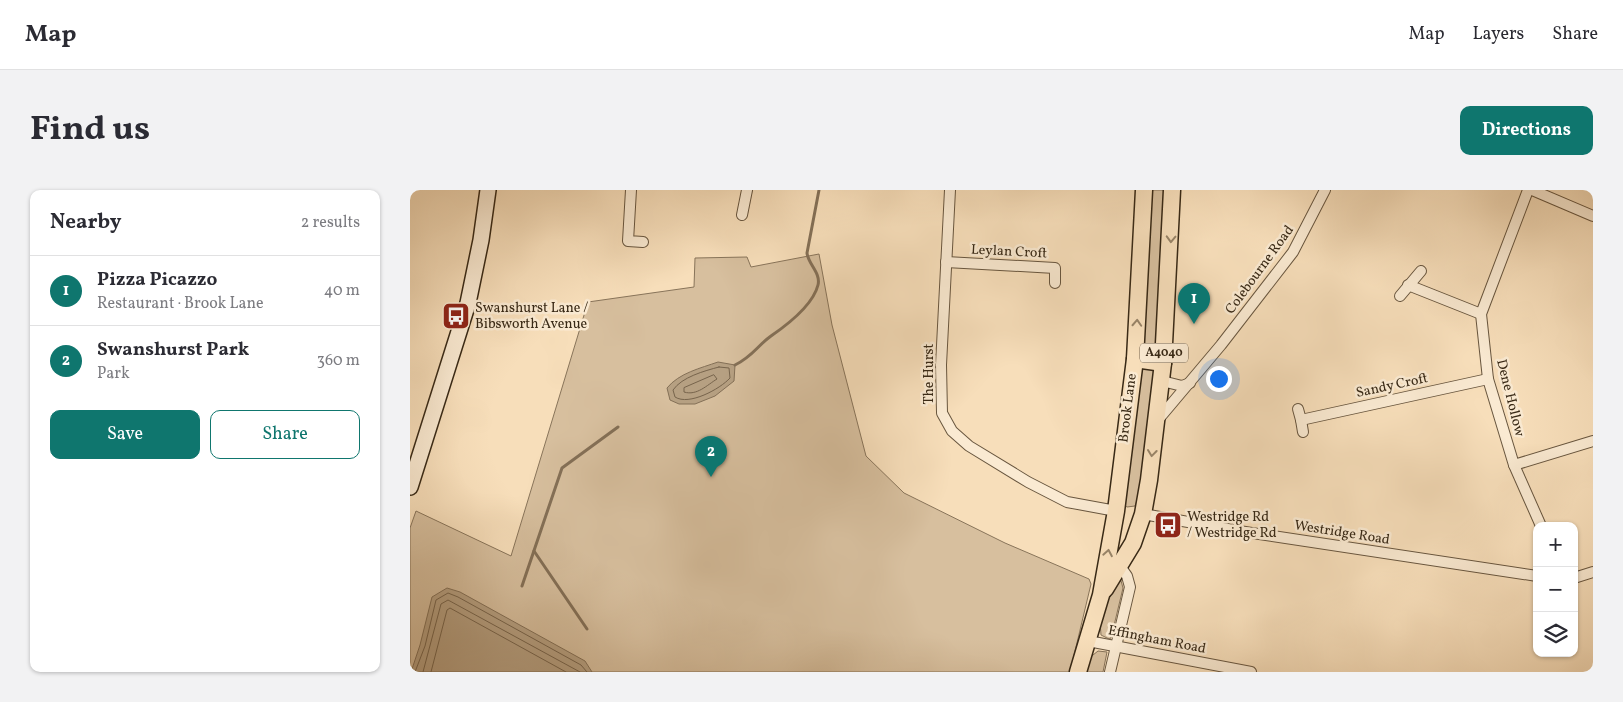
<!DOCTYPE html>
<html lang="en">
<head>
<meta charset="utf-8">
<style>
	body { margin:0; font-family:Vollkorn,serif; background:#f2f2f3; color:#2b2b33 }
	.controls { position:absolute; right:15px; bottom:15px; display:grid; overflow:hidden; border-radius:10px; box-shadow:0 1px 4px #0004 }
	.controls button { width:45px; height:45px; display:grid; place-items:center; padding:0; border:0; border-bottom:1px solid #e1e1e2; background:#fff; color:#2b2b33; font:25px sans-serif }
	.you { position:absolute; left:808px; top:188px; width:18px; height:18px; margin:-12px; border:4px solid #fff; border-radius:50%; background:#1a73e8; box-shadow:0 0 0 8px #1a73e833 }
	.badge { display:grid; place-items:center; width:32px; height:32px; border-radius:50%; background:#0f766e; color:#fff; font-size:16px; font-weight:700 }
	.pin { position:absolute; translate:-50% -41px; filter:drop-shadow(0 1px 2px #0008) }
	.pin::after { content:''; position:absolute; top:26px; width:18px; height:15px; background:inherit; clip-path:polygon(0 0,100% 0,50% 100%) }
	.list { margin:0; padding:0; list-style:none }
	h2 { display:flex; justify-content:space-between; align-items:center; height:65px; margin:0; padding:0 20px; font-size:21px }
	h2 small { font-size:16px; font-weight:400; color:#7c7c81 }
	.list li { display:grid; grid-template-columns:32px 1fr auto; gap:15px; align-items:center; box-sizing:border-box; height:70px; padding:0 20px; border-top:1px solid #e1e1e2 }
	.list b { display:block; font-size:19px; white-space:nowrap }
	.list p { margin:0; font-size:16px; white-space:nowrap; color:#7c7c81 }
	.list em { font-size:16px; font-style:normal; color:#7c7c81 }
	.actions { display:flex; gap:10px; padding:15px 20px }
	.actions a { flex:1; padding:11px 0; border:1px solid #0f766e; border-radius:10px; text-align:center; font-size:18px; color:#0f766e }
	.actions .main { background:#0f766e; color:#fff }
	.icon { flex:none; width:28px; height:28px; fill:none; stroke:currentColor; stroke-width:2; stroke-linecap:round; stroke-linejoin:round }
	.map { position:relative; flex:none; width:1183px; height:482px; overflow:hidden; border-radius:10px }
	header { display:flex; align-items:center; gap:30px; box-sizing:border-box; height:70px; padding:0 25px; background:#fff; border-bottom:1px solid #e1e1e2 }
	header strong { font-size:24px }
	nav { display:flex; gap:28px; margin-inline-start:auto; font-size:18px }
	.intro { display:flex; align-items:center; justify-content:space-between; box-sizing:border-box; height:120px; padding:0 30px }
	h1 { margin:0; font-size:35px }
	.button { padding:12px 22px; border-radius:10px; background:#0f766e; color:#fff; font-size:18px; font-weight:700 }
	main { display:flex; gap:30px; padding:0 30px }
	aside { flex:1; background:#fff; border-radius:10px; box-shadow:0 1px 4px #0004 }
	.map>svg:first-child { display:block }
	.green { fill:#d7bf9e; stroke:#88745a }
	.water { fill:#b6a082; stroke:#847057 }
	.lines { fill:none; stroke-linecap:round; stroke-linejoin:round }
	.shore { stroke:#77644c; stroke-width:1 }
	.stream { stroke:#847057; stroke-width:3 }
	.street-casing { stroke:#68563f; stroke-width:12 }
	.secondary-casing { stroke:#382916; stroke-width:18 }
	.primary-casing { stroke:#382916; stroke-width:19 }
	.street { stroke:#faead2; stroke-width:10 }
	.secondary { stroke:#faead2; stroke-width:15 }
	.primary { stroke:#f7deba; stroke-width:16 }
	.oneway { stroke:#988468 }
	.labels { text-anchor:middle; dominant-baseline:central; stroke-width:5; stroke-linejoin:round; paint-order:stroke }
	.shield { fill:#faead2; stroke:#72634e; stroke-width:1 }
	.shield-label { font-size:12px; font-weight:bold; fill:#382916 }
	.street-label { font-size:14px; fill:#382916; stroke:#faead2 }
	.poi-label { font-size:14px; fill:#382916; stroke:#faead2; text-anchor:start }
</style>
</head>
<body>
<header>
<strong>Map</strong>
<nav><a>Map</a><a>Layers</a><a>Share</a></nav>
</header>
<div class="intro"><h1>Find us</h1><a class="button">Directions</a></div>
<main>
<aside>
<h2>Nearby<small>2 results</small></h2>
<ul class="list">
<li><span class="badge">1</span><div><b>Pizza Picazzo</b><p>Restaurant · Brook Lane</p></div><em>40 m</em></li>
<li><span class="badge">2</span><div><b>Swanshurst Park</b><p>Park</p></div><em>360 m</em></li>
</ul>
<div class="actions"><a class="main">Save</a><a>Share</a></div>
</aside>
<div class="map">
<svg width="1183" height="482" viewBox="0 0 1183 482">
	<rect width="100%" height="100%" fill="#f7deba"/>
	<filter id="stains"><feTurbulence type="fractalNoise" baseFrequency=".004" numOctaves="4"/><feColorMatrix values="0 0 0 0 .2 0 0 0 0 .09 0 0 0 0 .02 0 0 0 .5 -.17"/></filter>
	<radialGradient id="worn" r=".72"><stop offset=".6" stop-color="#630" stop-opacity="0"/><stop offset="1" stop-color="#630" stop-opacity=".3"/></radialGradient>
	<g class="green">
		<polygon points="739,0 755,0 747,163 735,163 730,160"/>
		<polygon points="409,64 422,135 456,266 494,303 595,353 679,389 681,394 660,482 0,482 0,338 6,321 101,366 178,112 284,97 285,68 337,67 341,77"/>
		<polygon points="727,173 747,174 729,305 725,316 717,317 714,315"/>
		<polygon points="710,387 713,398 701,448 699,449 691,445 690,431 703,390"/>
		<polygon points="688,461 697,462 693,482 674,482 678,469"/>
	</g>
	<g class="water">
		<path d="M308 172 325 175 324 191 305 206 285 214H269L260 210 257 198C269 183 291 178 308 172Z"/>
		<polygon points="37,398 50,402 175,471 182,482 1,482 10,455 22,407"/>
	</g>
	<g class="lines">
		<g class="shore">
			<path d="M309 177 319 178 320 188C310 199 279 216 265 207L263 200C272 187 294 181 309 177Z"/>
			<path d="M304 185 307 189C297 195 287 206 274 202V198Z"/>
			<polyline points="5,482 15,456 26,410 38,403 48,407 171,475 177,482"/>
			<polyline points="13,482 31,414 38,410 170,482"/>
			<polyline points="21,482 37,420 40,418 156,482"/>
		</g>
		<g class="stream">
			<path d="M325 175C343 166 347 156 361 146 377 135 403 115 408 95 411 83 398 74 397 63L409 0"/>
			<polyline points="124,361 177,439"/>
			<polyline points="112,396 152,278 208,237"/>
		</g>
		<g class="street-casing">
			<g id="street">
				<polyline points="221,0 218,51 233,52"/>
				<polyline points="540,0 531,175 532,223 542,241 559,256 618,292 657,312 706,321"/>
				<polyline points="1118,0 1071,124 1078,189 1104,275 1131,336"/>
				<polyline points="1122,0 1183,26"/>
				<polyline points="332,25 337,0"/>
				<polyline points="536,72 645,78 645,93"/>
				<polyline points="998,95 1071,124"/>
				<polyline points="990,106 1011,81"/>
				<polyline points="752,191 772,196 780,193"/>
				<polyline points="888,219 891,230 1078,189"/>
				<polyline points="891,230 893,242"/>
				<polyline points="747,231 811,155 883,62 915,0"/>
				<polyline points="1104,275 1183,251"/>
				<polyline points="733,324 829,341 1127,386"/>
				<polyline points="1164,388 1183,382"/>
				<polyline points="678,451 841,482"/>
				<polyline points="700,482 720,397 717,386 710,376"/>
			</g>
		</g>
		<g class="secondary-casing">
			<polyline id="secondary" points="0,297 58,113 71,50 78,0"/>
		</g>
		<g class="primary-casing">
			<g id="primary">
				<polyline points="725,169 753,173"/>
				<polyline points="695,399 723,353 733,324 739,290 753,173 762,0"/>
				<polyline points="668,482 691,405 706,321 725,169 734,0"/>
			</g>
		</g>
		<use href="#street" class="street"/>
		<use href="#secondary" class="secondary"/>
		<use href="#primary" class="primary"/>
	</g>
	<defs><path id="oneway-chevron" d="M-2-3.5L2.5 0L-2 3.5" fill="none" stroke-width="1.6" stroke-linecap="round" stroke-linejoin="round" transform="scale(1.25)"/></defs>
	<g class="oneway">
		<use href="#oneway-chevron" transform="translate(761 49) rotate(92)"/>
		<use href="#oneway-chevron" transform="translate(727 133) rotate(-87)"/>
		<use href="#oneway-chevron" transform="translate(742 263) rotate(97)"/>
		<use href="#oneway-chevron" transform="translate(698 363) rotate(-80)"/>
	</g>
	<defs>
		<g id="bus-square" transform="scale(1.4375)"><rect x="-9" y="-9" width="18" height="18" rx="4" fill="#8f2418" stroke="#faead2"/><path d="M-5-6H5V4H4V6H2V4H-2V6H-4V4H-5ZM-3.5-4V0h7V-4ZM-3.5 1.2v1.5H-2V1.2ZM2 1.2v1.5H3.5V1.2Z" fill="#fff"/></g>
	</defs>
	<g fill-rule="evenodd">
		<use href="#bus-square" x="46" y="126"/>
		<use href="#bus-square" x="758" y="335"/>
	</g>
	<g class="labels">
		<rect class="shield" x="730" y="153.5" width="48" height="19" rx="4"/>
		<g class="shield-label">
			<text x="754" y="163">A4040</text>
		</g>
		<g class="street-label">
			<text transform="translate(599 62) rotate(3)">Leylan Croft</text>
			<text transform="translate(850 80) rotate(-54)">Colebourne Road</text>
			<text transform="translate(519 184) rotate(-90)">The Hurst</text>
			<text transform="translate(982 196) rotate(-12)">Sandy Croft</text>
			<text transform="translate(1100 208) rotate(76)">Dene Hollow</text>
			<text transform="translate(718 218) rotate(-83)">Brook Lane</text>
			<text transform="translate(932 343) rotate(9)">Westridge Road</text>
			<text transform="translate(747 450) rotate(11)">Effingham Road</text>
		</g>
		<g class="poi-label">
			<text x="65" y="118">Swanshurst Lane /<tspan x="65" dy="16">Bibsworth Avenue</tspan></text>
			<text x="777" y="327">Westridge Rd<tspan x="777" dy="16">/ Westridge Rd</tspan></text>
		</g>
	</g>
	<rect width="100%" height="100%" filter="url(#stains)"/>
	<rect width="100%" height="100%" fill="url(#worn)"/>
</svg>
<div class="controls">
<button>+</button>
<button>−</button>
<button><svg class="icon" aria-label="layers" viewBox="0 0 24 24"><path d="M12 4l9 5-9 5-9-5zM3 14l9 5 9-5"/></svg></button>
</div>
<div class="you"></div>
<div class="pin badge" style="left:784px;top:134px">1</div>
<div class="pin badge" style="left:301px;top:287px">2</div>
</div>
</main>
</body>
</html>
